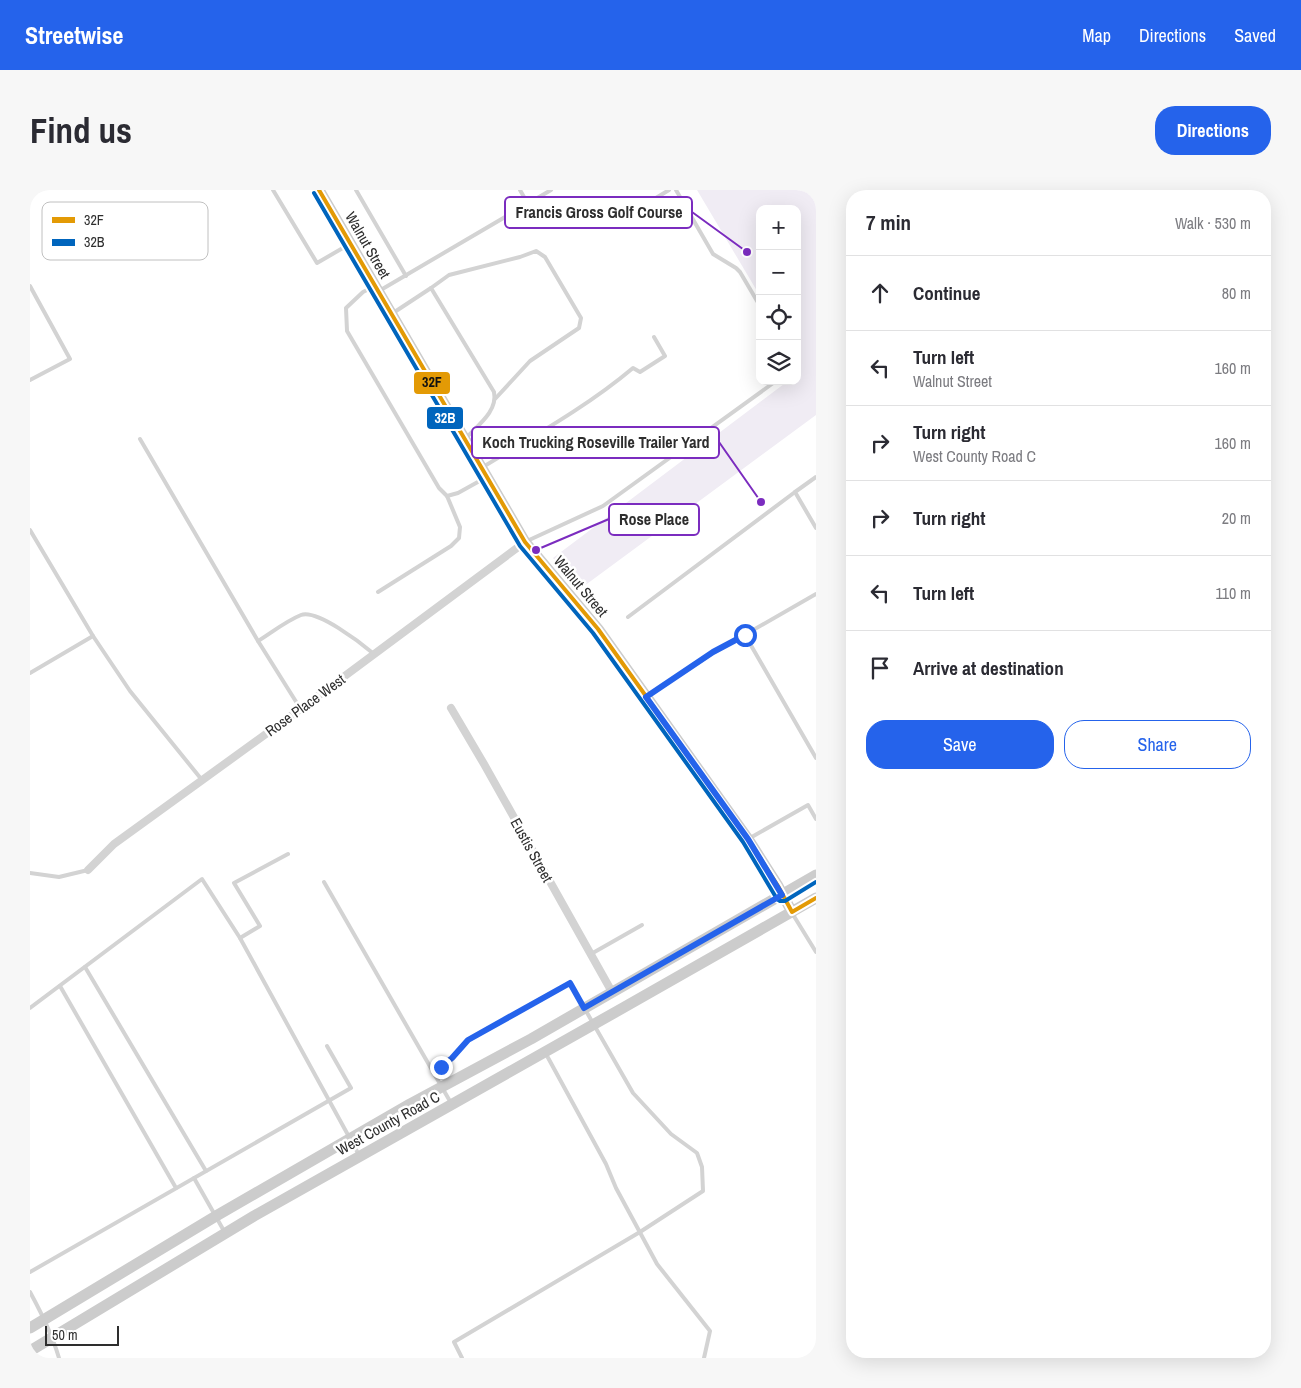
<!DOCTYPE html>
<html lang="en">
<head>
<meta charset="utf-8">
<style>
	body { margin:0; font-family:"Archivo Narrow",sans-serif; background:#f7f7f7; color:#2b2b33 }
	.controls { position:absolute; right:15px; top:15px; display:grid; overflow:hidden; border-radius:10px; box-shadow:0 5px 20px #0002 }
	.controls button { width:45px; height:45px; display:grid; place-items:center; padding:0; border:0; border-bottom:1px solid #e1e1e2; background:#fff; color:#2b2b33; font:25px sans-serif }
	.scale { position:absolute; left:15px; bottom:12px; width:74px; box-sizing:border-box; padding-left:5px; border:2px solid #2e2e2e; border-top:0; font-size:14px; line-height:18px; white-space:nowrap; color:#2e2e2e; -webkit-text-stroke:4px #fff; paint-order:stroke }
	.stop { position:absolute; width:15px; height:15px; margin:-11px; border:4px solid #2563eb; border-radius:50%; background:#fff }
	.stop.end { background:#2563eb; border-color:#fff; box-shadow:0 1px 5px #0008 }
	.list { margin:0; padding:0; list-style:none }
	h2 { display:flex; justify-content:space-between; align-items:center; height:65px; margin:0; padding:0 20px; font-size:21px }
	h2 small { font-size:16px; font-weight:400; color:#7c7c81 }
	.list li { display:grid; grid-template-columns:32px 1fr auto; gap:15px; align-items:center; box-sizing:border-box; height:75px; padding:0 20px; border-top:1px solid #e1e1e2 }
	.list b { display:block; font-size:19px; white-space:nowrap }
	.list p { margin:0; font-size:16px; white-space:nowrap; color:#7c7c81 }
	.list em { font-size:16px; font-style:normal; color:#7c7c81 }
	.actions { display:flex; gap:10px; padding:15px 20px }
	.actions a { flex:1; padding:11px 0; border:1px solid #2563eb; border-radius:20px; text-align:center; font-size:18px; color:#2563eb }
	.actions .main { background:#2563eb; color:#fff }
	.icon { flex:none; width:28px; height:28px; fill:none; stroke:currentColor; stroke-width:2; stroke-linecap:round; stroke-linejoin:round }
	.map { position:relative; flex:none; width:786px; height:1168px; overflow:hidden; border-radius:20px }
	header { display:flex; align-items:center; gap:30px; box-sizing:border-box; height:70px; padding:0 25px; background:#2563eb; color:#fff }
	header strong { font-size:24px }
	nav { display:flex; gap:28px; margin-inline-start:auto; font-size:18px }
	.intro { display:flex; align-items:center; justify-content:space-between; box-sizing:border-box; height:120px; padding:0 30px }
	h1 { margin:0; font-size:35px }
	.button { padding:12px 22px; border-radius:20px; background:#2563eb; color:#fff; font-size:18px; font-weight:700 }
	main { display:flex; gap:30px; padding:0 30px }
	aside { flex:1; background:#fff; border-radius:20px; box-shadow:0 5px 20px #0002 }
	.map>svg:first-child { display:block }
	.green { fill:#f0ecf4 }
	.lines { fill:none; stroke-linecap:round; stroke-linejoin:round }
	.lane { stroke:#d3d3d3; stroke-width:4 }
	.street { stroke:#d3d3d3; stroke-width:8 }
	.secondary { stroke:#ccc; stroke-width:11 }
	.bus-1-casing { stroke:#fff; stroke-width:8 }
	.bus-2-casing { stroke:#fff; stroke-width:8 }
	.bus-1 { stroke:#e39a05; stroke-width:4 }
	.bus-2 { stroke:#0065bd; stroke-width:4 }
	.route { stroke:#2563eb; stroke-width:6 }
	.labels { text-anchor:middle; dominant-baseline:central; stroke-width:5; stroke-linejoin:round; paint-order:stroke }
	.street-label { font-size:15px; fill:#2e2e2e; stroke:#fff }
	.key { fill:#fff; stroke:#c0c0c0; stroke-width:1 }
	.key-label { font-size:14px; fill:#2e2e2e }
	.leader { fill:none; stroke:#7b2cbf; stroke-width:2 }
	.callout-dot { fill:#7b2cbf; stroke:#fff; stroke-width:2 }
	.callout { fill:#fff; stroke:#7b2cbf; stroke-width:2 }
	.callout-label { font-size:16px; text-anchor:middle; font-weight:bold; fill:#2e2e2e }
	.line-badge { stroke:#fff; stroke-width:2 }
	.badge-label { font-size:14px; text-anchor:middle; font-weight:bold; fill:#fff }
	.pale-badge-label { font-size:14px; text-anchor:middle; font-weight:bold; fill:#111 }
</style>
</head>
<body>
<header>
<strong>Streetwise</strong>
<nav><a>Map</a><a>Directions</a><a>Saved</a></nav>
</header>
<div class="intro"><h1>Find us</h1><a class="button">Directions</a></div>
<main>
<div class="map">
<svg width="786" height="1168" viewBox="0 0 786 1168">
	<rect width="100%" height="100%" fill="#fff"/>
	<polygon class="green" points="667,0 786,0 786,225 550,399 523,368 758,191 767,191 767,181 771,177 767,170 767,19 730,19 730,106"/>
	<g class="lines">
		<g class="lane">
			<polyline points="243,0 287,73 318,55"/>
			<polyline points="326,0 376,86"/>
			<polyline points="490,0 498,14"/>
			<polyline points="646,0 683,64 706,78 710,82 730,116"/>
			<polyline points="616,14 639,0"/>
			<polyline points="0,96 40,169 0,190"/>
			<polyline points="343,97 333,102 316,118 317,141 409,298 417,306 428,303 455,288"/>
			<polyline points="401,98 419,85 490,67 506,61 515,67 551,128 549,138 500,171 465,209"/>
			<polyline points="349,101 521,0"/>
			<path d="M363 123 401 98 464 202C468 221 448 235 436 248"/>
			<polyline points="110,249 228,451"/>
			<path d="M453 277C504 246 558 216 603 178L610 182 635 166 624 147"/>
			<polyline points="786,287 765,302 786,338"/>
			<polyline points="0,340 63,446 100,501 172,590"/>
			<polyline points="497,351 573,316 746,191"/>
			<polyline points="348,402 421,356 429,348 430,337 417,306"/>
			<polyline points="598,427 765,302"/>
			<polyline points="715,445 786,568"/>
			<polyline points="0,483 63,446"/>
			<polyline points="617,506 683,463 786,404"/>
			<path d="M270 518 228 451C241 443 256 431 271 425 287 419 331 453 344 464"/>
			<polyline points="720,648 778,615 786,629"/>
			<polyline points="0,683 29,687 58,680"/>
			<polyline points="294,692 421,913"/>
			<polyline points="762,723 786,762"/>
			<polyline points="210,748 230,736 204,693 258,664"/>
			<polyline points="561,764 612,735"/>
			<polyline points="55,777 176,981"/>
			<polyline points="30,796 146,998"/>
			<polyline points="0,818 172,689 210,748 329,965"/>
			<polyline points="516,864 576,974 586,998 627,1074 680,1141 674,1168"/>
			<polyline points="403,882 422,869 438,850 540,793 603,903 641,944 667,963 672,977 673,1001 610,1042 424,1152 432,1168"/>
			<polyline points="164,988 194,1041"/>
			<polyline points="0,1082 321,898 297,856"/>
			<path d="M0 1102C12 1124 22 1144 29 1168"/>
		</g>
		<g class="street">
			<polyline points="421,518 454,574 582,802"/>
			<polyline points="58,680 84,654 269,520 495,352"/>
		</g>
		<g class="secondary">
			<polyline points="289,0 495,352 568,439 718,649 748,696 762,722"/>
			<polyline points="0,1138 186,1026 380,914 501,849 786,685"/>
			<polyline points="0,1161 224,1026 591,819 786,708"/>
		</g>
		<g class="bus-1-casing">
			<polyline id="bus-1" points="289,0 495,352 568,439 718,649 748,696 762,722 786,708"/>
		</g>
		<g class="bus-2-casing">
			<polyline id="bus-2" points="284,3 490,356 563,443 713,652 747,709 750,711 755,711 786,692"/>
		</g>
		<use href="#bus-1" class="bus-1"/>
		<use href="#bus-2" class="bus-2"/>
	</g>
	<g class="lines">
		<polyline class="route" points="411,877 422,868 438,850 540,793 554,818 752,705 718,649 616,507 683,462 715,445"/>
	</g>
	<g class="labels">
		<g class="street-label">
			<text transform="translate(338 55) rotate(60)">Walnut Street</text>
			<text transform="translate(551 396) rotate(50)">Walnut Street</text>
			<text transform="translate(275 515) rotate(-36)">Rose Place West</text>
			<text transform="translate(502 660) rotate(61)">Eustis Street</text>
			<text transform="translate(358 933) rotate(-29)">West County Road C</text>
		</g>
	</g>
	<rect x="12" y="12" width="166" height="58" rx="8" class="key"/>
	<rect x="22" y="27" width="23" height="6" fill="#e39a05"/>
	<rect x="22" y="49" width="23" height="7" fill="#0065bd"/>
	<g class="key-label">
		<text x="54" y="35">32F</text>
		<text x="54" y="57">32B</text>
	</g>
	<path class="leader" d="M717 62L662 22M731 312L689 252M506 360L579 329"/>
	<g class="callout-dot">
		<circle cx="717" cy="62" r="5"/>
		<circle cx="731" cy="312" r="5"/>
		<circle cx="506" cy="360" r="5"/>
	</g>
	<g class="callout">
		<rect x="475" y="7" width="187" height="31" rx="5"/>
		<rect x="442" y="237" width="247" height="31" rx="5"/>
		<rect x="579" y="314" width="90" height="31" rx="5"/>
	</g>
	<g class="callout-label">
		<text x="569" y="28">Francis Gross Golf Course</text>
		<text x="566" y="258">Koch Trucking Roseville Trailer Yard</text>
		<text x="624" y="335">Rose Place</text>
	</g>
	<g class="line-badge">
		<rect x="383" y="181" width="38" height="24" rx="5" fill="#e39a05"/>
		<rect x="396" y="216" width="38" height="24" rx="5" fill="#0065bd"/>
	</g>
	<g class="badge-label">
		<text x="415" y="233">32B</text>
	</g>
	<g class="pale-badge-label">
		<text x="402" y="197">32F</text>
	</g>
</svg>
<div class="controls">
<button>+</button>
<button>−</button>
<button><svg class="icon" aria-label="locate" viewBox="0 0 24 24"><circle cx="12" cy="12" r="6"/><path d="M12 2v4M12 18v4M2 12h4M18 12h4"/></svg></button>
<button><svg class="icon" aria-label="layers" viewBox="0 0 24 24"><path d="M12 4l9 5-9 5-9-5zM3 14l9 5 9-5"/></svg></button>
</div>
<div class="scale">50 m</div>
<div class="stop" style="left:715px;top:445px"></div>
<div class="stop end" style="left:411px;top:877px"></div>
</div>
<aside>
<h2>7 min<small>Walk · 530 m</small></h2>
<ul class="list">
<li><svg class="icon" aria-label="ahead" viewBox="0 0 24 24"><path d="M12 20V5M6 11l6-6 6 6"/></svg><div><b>Continue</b></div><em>80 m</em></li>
<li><svg class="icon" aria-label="left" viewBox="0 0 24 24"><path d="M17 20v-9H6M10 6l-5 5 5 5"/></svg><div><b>Turn left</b><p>Walnut Street</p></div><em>160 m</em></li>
<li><svg class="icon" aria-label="right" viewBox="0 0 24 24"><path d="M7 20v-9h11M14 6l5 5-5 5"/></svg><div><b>Turn right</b><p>West County Road C</p></div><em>160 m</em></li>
<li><svg class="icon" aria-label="right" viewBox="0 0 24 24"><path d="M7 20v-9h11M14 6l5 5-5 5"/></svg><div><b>Turn right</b></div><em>20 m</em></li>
<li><svg class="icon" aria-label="left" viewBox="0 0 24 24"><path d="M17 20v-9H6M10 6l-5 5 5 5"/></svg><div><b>Turn left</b></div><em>110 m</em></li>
<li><svg class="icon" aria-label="arrive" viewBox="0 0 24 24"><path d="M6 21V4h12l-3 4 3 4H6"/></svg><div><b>Arrive at destination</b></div></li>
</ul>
<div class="actions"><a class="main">Save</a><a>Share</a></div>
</aside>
</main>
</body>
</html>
